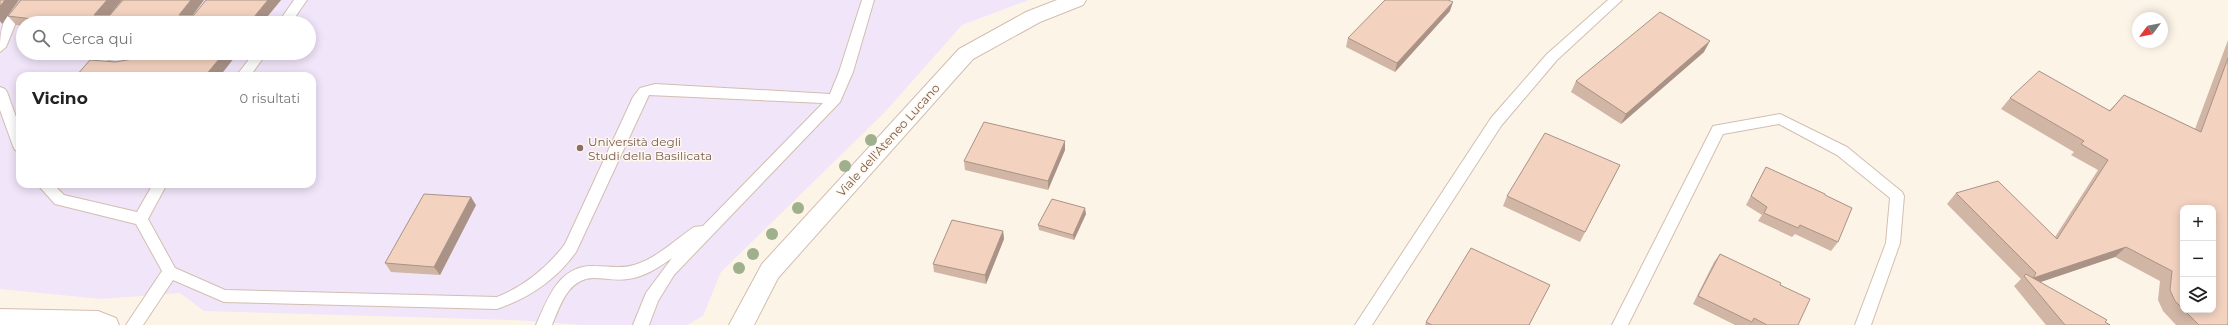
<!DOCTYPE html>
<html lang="it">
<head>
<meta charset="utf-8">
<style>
	body { margin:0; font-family:Montserrat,sans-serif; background:#f6f6f6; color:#222 }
	.controls { position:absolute; right:12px; bottom:12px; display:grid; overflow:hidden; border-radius:8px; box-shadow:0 2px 10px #0003 }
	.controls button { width:36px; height:36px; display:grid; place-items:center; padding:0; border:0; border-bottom:1px solid #e0e0e0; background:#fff; color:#222; font:20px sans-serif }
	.compass { position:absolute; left:2132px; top:12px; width:36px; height:36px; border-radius:50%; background:#fff; box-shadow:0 2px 10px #0003; rotate:238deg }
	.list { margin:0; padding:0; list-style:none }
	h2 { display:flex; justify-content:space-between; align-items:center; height:52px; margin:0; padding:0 16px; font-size:17px }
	h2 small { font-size:13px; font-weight:400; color:#767676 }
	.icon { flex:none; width:22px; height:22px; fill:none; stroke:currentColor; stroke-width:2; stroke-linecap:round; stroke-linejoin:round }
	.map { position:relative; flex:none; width:2228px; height:325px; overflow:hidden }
	.search { position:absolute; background:#fff; box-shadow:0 2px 10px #0003; left:16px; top:16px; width:300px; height:44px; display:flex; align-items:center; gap:10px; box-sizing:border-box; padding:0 14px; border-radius:22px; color:#767676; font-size:15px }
	.panel { position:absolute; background:#fff; box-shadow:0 2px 10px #0003; left:16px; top:72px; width:300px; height:116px; border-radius:12px }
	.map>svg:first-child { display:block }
	.education { fill:#f1e5f9; fill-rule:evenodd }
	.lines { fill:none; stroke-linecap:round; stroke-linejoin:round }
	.service-casing { stroke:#d2beb0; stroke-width:2 }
	.minor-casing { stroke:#d2beb0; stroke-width:2 }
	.tertiary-casing { stroke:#d2beb0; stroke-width:2 }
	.service { fill:#fff; fill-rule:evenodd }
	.minor { fill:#fff; fill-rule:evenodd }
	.tertiary { fill:#fff; fill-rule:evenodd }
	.tree { fill:#9fb08c }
	.wall { fill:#d1b5a5; fill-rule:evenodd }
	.shaded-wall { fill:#aa9386 }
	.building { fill:#f3d2c0; stroke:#aa9386 }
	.education-dot { fill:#8d6e63; stroke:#fff8ef; stroke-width:1.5 }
	.labels { text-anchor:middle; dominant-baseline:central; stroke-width:3; stroke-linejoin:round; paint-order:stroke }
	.street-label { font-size:12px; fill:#785a4b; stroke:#fff8ef }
	.education-label { font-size:12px; fill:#785e54; stroke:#fff8ef; text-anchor:start }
</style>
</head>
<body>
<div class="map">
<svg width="2228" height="325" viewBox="0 0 2228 325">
	<rect width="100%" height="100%" fill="#fdf4e8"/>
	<path class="education" d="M0 0H1029L962 25 885 112 721 272 703 316 687 325H583L514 320 204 311 180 293 101 299 0 289ZM23 23H309V53H23ZM20 76H312V184H20Z"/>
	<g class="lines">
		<g class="service-casing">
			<g id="service">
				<path d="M21 0H34L17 20 6 47 0 52C0 25 3 19 21 0Z"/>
				<polygon points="294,0 307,0 291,23 278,23"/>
				<path d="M862 0H874L853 72 840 102 674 275 658 301 649 325H633L646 293 672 258C658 268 644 277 628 279 616 281 605 278 594 278 568 278 560 306 552 325H536C548 298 559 265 594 266 608 266 621 269 634 265 656 259 676 239 694 227L703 226 823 103 649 95 576 252C556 280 529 298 497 309L224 302 173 280 143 325H126L162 271 136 224 55 204 37 184H53L64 195 137 212 153 184H167L148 219 175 268 225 290 497 297C524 286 547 268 565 244L633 97 640 88 655 84 830 94 839 72Z"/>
				<polygon points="1608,0 1622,0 1557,60 1501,126 1372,325 1355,325 1491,118 1547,54"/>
				<polygon points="89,53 101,53 105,60 121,64 123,67 121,70 116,72 95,66"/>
				<polygon points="254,53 267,53 250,76 236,76"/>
				<polygon points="0,87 5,89 7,92 20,128 20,151 15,150 13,146 0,110"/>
				<polygon points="1780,114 1847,147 1902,192 1904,196 1900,243 1871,325 1855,325 1886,243 1890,198 1837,155 1779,124 1723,134 1628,325 1612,325 1713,126"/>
			</g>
		</g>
		<g class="minor-casing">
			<polygon id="minor" points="0,309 98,311 116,318 119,325 0,325"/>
		</g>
		<g class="tertiary-casing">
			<polygon id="tertiary" points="1057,0 1086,0 1083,5 1040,22 973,59 778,278 754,325 729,325 762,264 959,49 1026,12"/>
		</g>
		<use href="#service" class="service"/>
		<use href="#minor" class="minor"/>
		<use href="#tertiary" class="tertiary"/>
	</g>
	<g class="tree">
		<circle cx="871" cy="140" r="6"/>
		<circle cx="845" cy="166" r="6"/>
		<circle cx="798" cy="208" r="6"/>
		<circle cx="772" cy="234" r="6"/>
		<circle cx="753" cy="254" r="6"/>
		<circle cx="739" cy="268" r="6"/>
	</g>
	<g class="wall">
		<polygon points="21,0 122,0 109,15 123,0 204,0 193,15 194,15 206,0 281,0 262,23 23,23 23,26 16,25 8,16"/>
		<polygon points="1450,11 1395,72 1346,47 1348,38"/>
		<path d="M2228 40V325H2176L2163 311 2158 300 2160 281 2115 257 2040 282 2110 325H2046L2014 286 2021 279 1947 204 1956 193 2055 237 2098 170 2071 155 2074 152 2001 109 2010 98 2110 110 2124 95 2195 129ZM2183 208 2213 310H2183Z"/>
		<polygon points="1704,52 1621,124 1571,92 1576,81"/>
		<polygon points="103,53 145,53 124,59 107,58"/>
		<polygon points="1065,150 1048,190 965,170 964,161"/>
		<polygon points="1620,165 1580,242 1503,206 1507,196"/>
		<polygon points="1766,167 1825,195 1838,242 1831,251 1795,234 1792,237 1758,221 1762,215 1746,205 1761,176"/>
		<polygon points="476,205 440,275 391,272 385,263"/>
		<polygon points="1086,214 1074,240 1039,230 1038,225"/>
		<polygon points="1003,231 1004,239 986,284 934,272 933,264"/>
		<polygon points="1720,254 1780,285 1798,325 1735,325 1693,304 1714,262"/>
		<polygon points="1550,285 1529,325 1425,325 1426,322"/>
	</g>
	<g class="shaded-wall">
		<polygon points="5,0 19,0 2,24 0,21 0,6"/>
		<polygon points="107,0 122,0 103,23 94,15"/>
		<polygon points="191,0 204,0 187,23 179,15"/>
		<polygon points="268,0 281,0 262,23 249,23"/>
		<polygon points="1453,2 1450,11 1395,72 1397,63"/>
		<polygon points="1710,41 1704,52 1621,124 1626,114"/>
		<polygon points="118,53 145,53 124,59"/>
		<polygon points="224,53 238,53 220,76 205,76"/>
		<polygon points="1065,141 1065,150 1048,190 1048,181"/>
		<polygon points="471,197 476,205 440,275 434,267"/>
		<polygon points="1085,208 1086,214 1074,240 1073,235"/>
		<polygon points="1003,231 1004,239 986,284 985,275"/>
		<polygon points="2126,247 2115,257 2032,285 2033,278"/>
	</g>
	<g class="building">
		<polygon points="0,0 5,0 0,6"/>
		<polygon points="21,0 107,0 94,15 110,15 123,0 191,0 179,15 194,15 206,0 268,0 249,23 65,23 8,16"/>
		<polygon points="1385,0 1448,0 1453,2 1397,63 1348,38"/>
		<polygon points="1660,12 1710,41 1626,114 1576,81"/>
		<polygon points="149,53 224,53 205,76 76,76 90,60 115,62 133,59"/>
		<polygon points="2228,58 2228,325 2199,325 2184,310 2213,310 2213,208 2183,208 2183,309 2175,301 2170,290 2172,271 2126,247 2033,278 2107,320 2105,322 2110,325 2065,325 2024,276 2026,274 2033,278 2036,273 1956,193 1998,181 2057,239 2108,160 2081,144 2084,141 2010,98 2039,71 2110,111 2124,95 2201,132"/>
		<polygon points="984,122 1065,141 1048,181 964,161"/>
		<polygon points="1545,133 1620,165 1585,232 1507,196"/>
		<polygon points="1766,167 1825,194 1825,195 1852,208 1838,242 1800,225 1798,228 1764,213 1767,207 1751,196"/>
		<polygon points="424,194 471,197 434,267 385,263"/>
		<polygon points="1052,199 1085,208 1073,235 1038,225"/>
		<polygon points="952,220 1003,231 985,275 933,264"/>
		<polygon points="1471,248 1550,285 1529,325 1432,325 1426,322"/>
		<polygon points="1720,254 1781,283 1780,285 1810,299 1798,325 1767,325 1754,318 1752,322 1698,296"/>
	</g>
	<circle class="education-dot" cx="580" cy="148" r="4"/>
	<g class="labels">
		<g class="street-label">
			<text transform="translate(888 140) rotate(-48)">Viale dell'Ateneo Lucano</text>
		</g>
		<g class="education-label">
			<text x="588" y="141">Università degli<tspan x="588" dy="14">Studi della Basilicata</tspan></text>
		</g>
	</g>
</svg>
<div class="controls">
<button>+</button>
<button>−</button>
<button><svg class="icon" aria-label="layers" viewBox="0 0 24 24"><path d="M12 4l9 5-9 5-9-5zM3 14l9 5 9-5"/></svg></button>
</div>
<svg class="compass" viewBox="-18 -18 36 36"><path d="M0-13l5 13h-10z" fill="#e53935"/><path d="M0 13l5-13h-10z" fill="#767676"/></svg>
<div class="search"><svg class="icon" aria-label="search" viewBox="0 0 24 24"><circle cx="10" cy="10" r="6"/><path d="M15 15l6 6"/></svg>Cerca qui</div>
<section class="panel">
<h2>Vicino<small>0 risultati</small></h2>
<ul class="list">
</ul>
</section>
</div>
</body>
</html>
